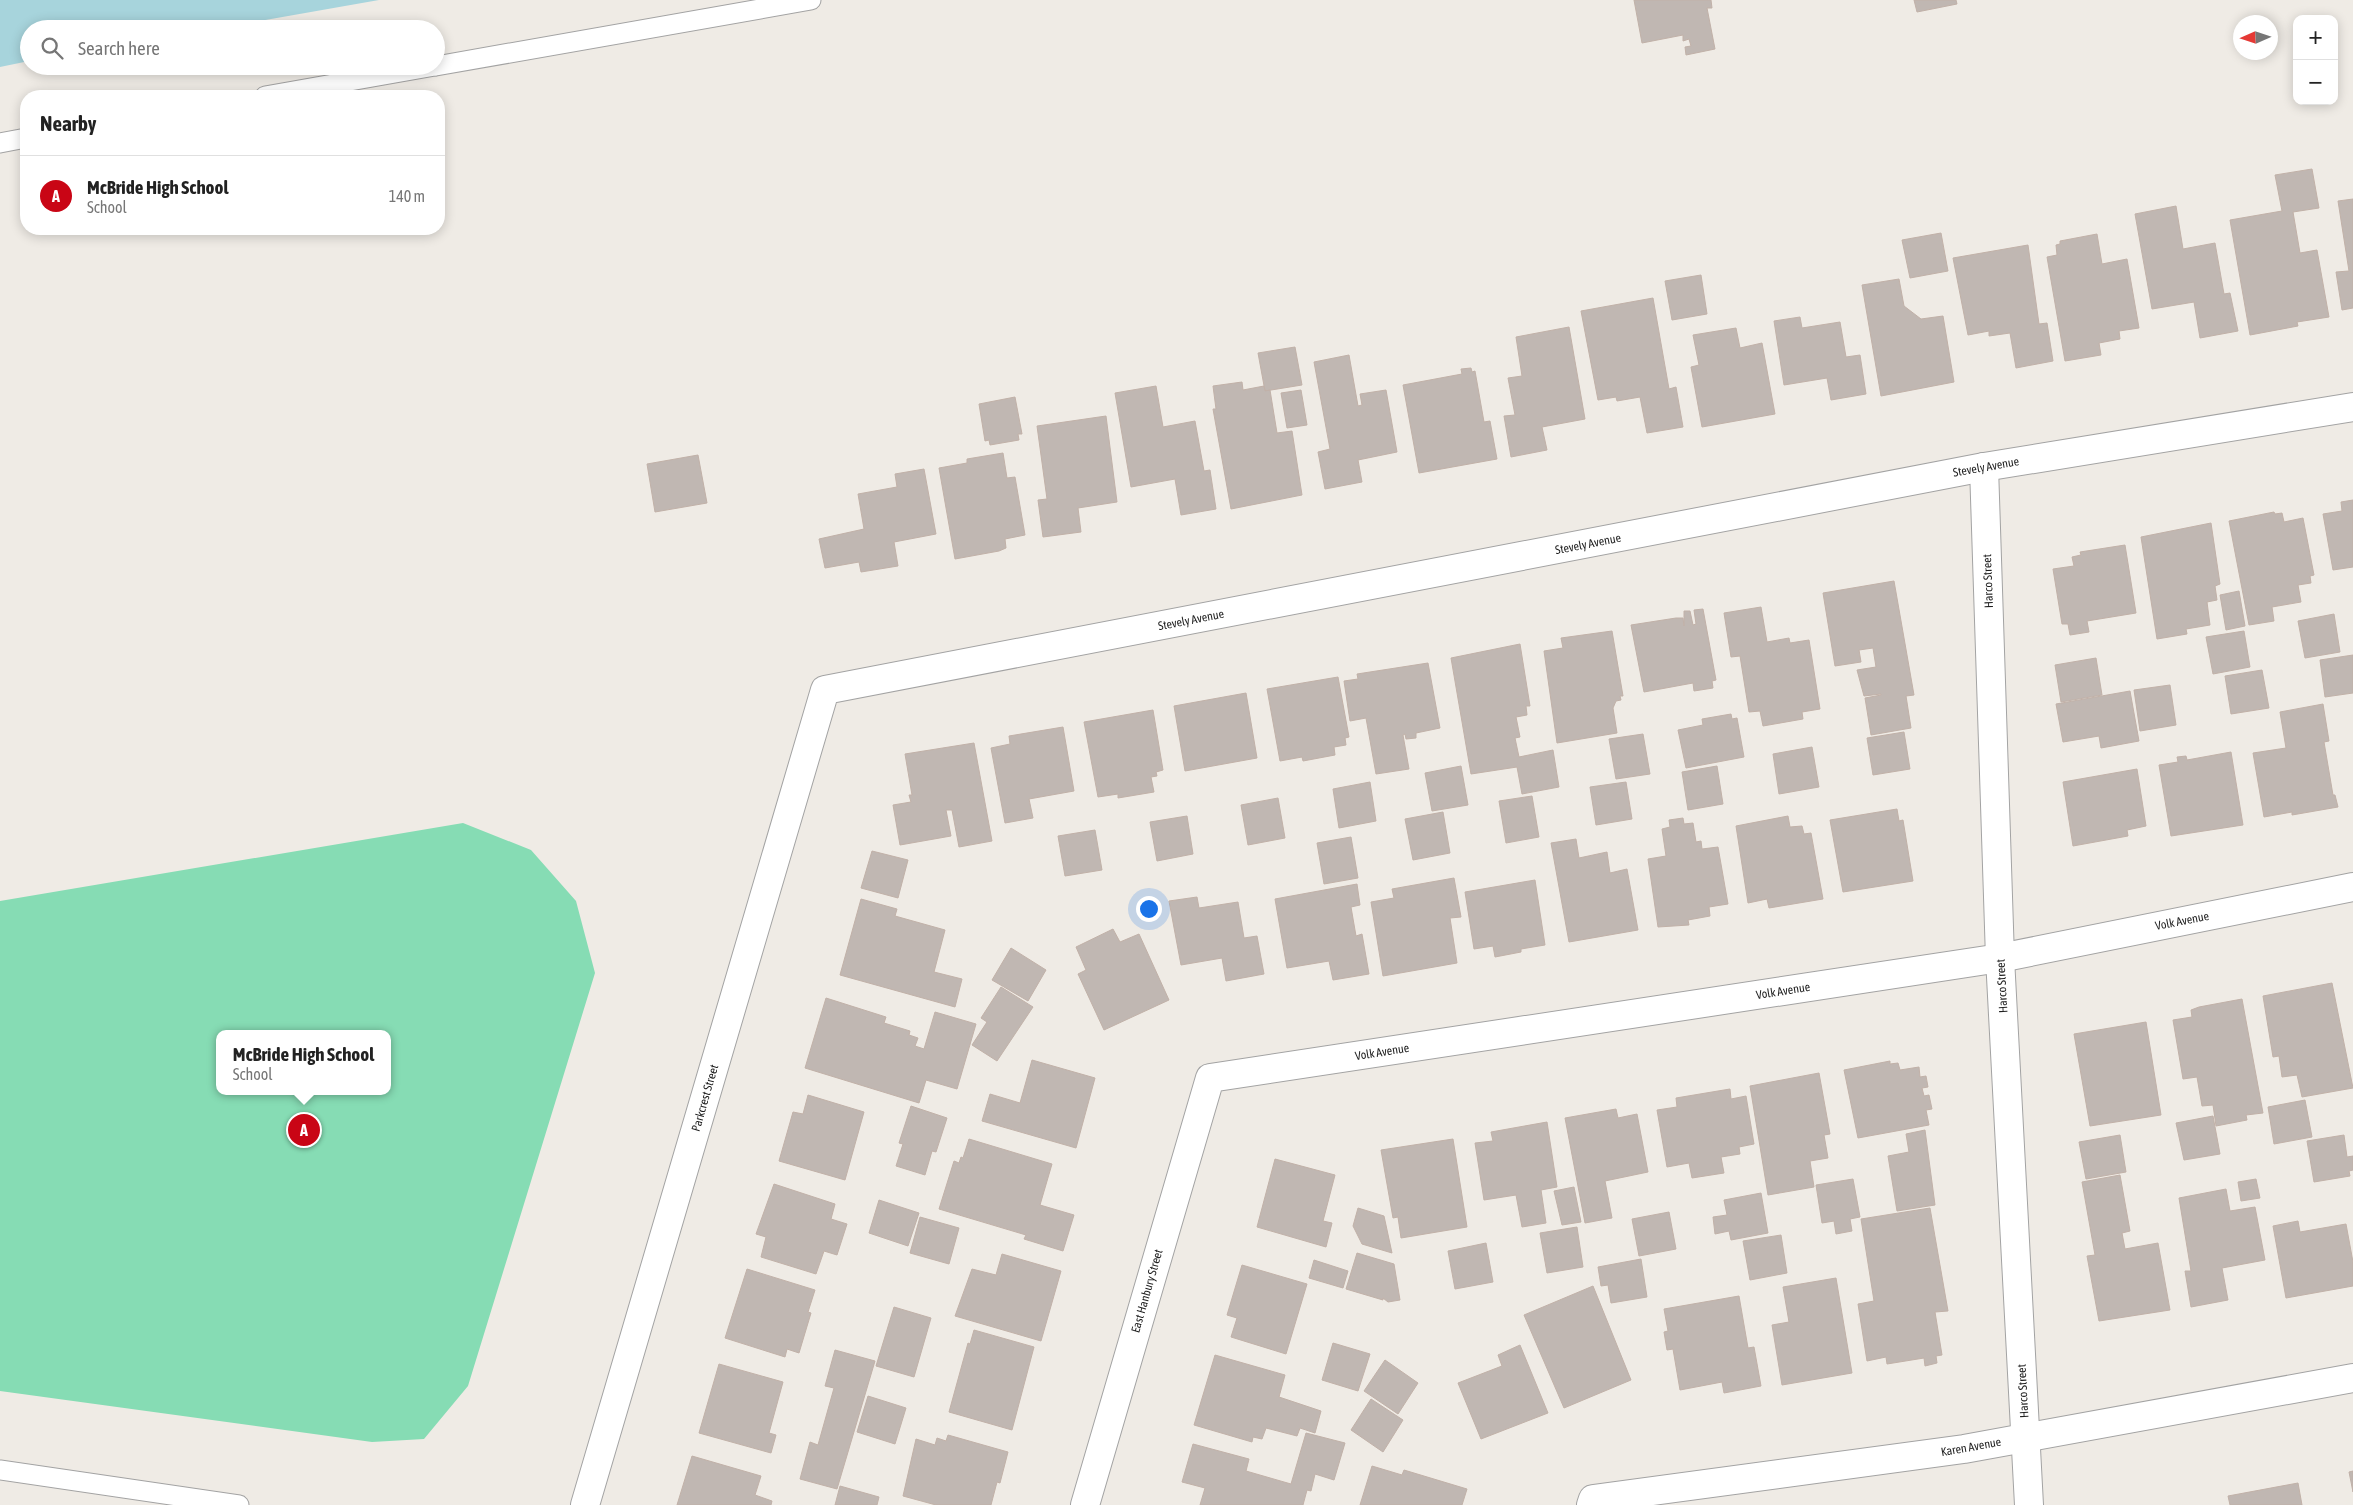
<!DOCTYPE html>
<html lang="en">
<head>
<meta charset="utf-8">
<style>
	body { margin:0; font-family:"Asap Condensed",sans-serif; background:#f2f2f2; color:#222 }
	.controls { position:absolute; right:15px; top:15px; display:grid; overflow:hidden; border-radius:10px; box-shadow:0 2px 12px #0003 }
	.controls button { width:45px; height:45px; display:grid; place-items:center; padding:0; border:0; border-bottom:1px solid #e0e0e0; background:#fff; color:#222; font:25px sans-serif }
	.compass { position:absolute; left:2233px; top:15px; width:45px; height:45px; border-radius:50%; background:#fff; box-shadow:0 2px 12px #0003; rotate:267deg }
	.you { position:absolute; left:1148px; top:908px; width:18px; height:18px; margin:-12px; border:4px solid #fff; border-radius:50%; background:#1a73e8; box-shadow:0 0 0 8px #1a73e833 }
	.badge { display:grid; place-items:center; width:32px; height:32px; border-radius:50%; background:#c90515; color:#fff; font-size:16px; font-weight:700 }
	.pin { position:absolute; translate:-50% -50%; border:2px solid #fff; box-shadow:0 1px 5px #0006 }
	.popup { position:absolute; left:216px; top:1030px; width:175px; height:65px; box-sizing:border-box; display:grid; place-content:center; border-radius:10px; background:#fff; filter:drop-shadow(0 1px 4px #0005); font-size:16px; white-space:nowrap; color:#767676 }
	.popup b { font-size:19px; color:#222 }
	.popup::after { content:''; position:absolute; left:50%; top:100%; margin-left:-10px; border:10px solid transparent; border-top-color:#fff }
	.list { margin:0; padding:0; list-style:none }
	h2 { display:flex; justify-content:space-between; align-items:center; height:65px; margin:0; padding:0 20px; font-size:21px }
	h2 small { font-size:16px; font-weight:400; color:#767676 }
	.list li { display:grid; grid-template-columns:32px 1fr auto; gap:15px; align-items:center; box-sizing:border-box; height:80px; padding:0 20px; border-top:1px solid #e0e0e0 }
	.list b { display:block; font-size:19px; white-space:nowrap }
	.list p { margin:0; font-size:16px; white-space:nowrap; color:#767676 }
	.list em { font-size:16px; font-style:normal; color:#767676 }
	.icon { flex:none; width:28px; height:28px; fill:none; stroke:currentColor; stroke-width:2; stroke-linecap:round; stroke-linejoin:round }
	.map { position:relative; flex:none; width:2353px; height:1505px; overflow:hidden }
	.search { position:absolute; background:#fff; box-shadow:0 2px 12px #0003; left:20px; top:20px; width:425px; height:55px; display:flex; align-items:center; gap:12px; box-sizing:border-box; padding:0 18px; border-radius:28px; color:#767676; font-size:19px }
	.panel { position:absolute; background:#fff; box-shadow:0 2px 12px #0003; left:20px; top:90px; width:425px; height:145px; border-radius:20px }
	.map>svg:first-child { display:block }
	.pitch { fill:#86dcb4; fill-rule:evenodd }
	.water { fill:#a7d4dc }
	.building { fill:#c0b7b2; stroke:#c1b1a8 }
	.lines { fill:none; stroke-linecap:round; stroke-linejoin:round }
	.lane-casing { stroke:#a3a3a3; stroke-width:21 }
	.street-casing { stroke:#a3a3a3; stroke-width:30 }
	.lane { stroke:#fff; stroke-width:19 }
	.street { stroke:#fff; stroke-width:28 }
	.labels { text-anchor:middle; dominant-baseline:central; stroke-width:5; stroke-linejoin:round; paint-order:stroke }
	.street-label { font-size:12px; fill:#1f1f1f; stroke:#fff }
</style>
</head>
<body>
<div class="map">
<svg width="2353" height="1505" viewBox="0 0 2353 1505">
	<rect width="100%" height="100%" fill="#efebe5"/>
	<path class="pitch" d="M463 823 531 850 576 901 595 973 468 1386 424 1439 372 1442 0 1391V901ZM220 1034H388V1091H220Z"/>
	<polygon class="water" points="0,0 379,0 215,29 29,29 29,61 0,67"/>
	<g class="building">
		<polygon points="1634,0 1711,0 1712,8 1707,8 1715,49 1686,55 1685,47 1691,46 1689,39 1683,41 1683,35 1642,43"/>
		<polygon points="1914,0 1956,0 1957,4 1917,12"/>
		<polygon points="2312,169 2319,208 2293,212 2300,253 2317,250 2329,317 2297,322 2298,326 2250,335 2230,220 2282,211 2275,175"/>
		<polygon points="2353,199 2353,308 2342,310 2336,272 2349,271 2338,201"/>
		<polygon points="2176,206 2183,249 2215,243 2224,294 2230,293 2238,331 2200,338 2194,302 2152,309 2135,214"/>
		<polygon points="1941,233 1948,271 1910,278 1902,240"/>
		<polygon points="2097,234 2102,264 2127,259 2139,328 2119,331 2120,339 2099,343 2101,355 2065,361 2047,257 2057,255 2056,245 2060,244 2060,241"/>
		<polygon points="2028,245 2039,324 2047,323 2053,361 2016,368 2010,333 1989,336 1989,331 1968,335 1953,258"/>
		<polygon points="1701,275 1707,314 1672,320 1665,281"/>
		<polygon points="1899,279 1904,306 1921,319 1943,316 1954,382 1881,396 1862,285"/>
		<polygon points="1653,298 1669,389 1676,387 1683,427 1647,433 1640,397 1617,401 1616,397 1598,400 1581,311"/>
		<polygon points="1800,317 1802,328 1840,322 1846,357 1860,355 1866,394 1831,400 1827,378 1784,385 1774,321"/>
		<polygon points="1569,327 1585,419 1542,427 1547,450 1511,457 1504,416 1515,415 1508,378 1522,376 1516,337"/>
		<polygon points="1736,328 1740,348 1762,343 1775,414 1702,427 1691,367 1699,365 1693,335"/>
		<polygon points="1295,347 1302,385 1265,391 1258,353"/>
		<polygon points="1349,355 1358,406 1362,405 1360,394 1386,390 1397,452 1358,460 1362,482 1325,489 1318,452 1330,449 1314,362"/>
		<polygon points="1471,368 1472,372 1475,371 1484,422 1490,421 1497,459 1419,473 1403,385 1462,374 1461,369"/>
		<polygon points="1242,382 1243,390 1264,386 1265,391 1270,390 1277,433 1292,431 1302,495 1231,509 1213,409 1216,409 1213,386"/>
		<polygon points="1156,386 1163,427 1195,421 1204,471 1210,470 1216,509 1181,515 1175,479 1131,487 1115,393"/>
		<polygon points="1301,390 1307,425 1287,428 1281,393"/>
		<polygon points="1015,397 1022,434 1018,434 1019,440 990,445 989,440 985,441 979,404"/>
		<polygon points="1106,416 1117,502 1078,508 1081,532 1043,537 1038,500 1047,499 1037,426"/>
		<polygon points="1003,453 1007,478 1015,477 1025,535 1005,539 1006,548 999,551 955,559 939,468 967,463 967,459"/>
		<polygon points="698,455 707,503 655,512 647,464"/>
		<polygon points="924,469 936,534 894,542 898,566 861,572 859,562 825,568 819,539 864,529 858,494 897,487 895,474"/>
		<polygon points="2353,500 2353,567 2333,570 2323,514 2342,511 2341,502"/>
		<polygon points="2274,512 2275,514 2282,513 2284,522 2303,518 2314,575 2310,576 2311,583 2298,585 2301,602 2272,607 2274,621 2249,625 2229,521"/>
		<polygon points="2211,523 2220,584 2215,586 2217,600 2207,602 2210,625 2186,629 2187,634 2157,639 2141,537"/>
		<polygon points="2125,545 2136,613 2087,621 2089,632 2070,635 2068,624 2062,624 2053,569 2074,566 2072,557 2081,555 2080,552"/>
		<polygon points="1894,581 1914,695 1906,696 1911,728 1871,735 1865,698 1881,695 1881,694 1864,696 1857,670 1876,667 1873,648 1859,650 1861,662 1835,666 1823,593"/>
		<polygon points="2239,591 2245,626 2226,630 2220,595"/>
		<polygon points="1761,607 1767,642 1789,638 1790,643 1809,640 1820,709 1802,712 1803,719 1763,726 1760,711 1749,712 1740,656 1731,657 1724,613"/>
		<polygon points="1703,609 1716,680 1712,681 1713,688 1694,691 1693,683 1644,692 1631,625 1676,618 1683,618 1684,626 1684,611 1690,611 1693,625 1696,624 1694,610"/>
		<polygon points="2334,614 2340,652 2305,658 2298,621"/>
		<polygon points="1612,631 1623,696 1620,696 1621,700 1616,701 1613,708 1617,733 1557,743 1544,651 1563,648 1561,638"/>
		<polygon points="2244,631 2250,667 2213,674 2206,637"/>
		<polygon points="1520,644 1530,706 1526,706 1527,715 1516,717 1520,737 1515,738 1519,757 1553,750 1559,787 1522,794 1517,767 1471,774 1451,658"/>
		<polygon points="2353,655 2353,693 2325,697 2320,660"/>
		<polygon points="2096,658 2102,695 2061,702 2055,665"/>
		<polygon points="1428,663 1440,728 1416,733 1416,738 1406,739 1405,734 1403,735 1409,769 1376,774 1366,718 1350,721 1344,681 1358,679 1357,674"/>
		<polygon points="2262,670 2269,708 2231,714 2225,676"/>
		<polygon points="1338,677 1349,737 1345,738 1346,745 1334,747 1335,755 1303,761 1302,757 1280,761 1267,689"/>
		<polygon points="2170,685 2176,725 2140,731 2134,690"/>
		<polygon points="2130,691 2139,741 2101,748 2099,736 2063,742 2056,704"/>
		<polygon points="1246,693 1257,758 1185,771 1174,706"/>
		<polygon points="2323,704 2329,741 2324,742 2333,795 2335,795 2338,807 2292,815 2292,812 2264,817 2253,753 2286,748 2280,712"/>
		<polygon points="1153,710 1163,770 1156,772 1157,776 1151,777 1154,792 1118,798 1118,794 1098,797 1084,722"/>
		<polygon points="1731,714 1732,719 1737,718 1744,757 1686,768 1678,730 1703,725 1702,719"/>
		<polygon points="1063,727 1074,791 1029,799 1033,818 1005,823 991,748 1010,744 1009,736"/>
		<polygon points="1904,732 1910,769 1873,775 1867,738"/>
		<polygon points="1643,734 1650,774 1616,779 1609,739"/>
		<polygon points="974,743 992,841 959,847 952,810 946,810 951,836 900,845 893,805 911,802 909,795 912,795 905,754"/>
		<polygon points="1812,747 1819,787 1779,794 1773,754"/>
		<polygon points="2231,752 2243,825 2171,836 2159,765 2178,762 2177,757 2186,756 2187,760"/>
		<polygon points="1461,766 1468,805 1432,811 1425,773"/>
		<polygon points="1717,766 1723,804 1688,810 1682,772"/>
		<polygon points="2137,769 2146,826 2127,830 2128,836 2073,846 2063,782"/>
		<polygon points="1370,782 1376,821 1339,828 1333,789"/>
		<polygon points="1626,782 1632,819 1596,825 1590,787"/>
		<polygon points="1532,796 1539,837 1506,843 1499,801"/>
		<polygon points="1278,798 1285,838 1248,845 1241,805"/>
		<polygon points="1897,809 1899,821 1903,820 1913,881 1843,892 1830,820"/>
		<polygon points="1443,812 1450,853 1413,860 1405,819"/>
		<polygon points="1187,816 1193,854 1157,861 1150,822"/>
		<polygon points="1788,816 1790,827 1802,826 1804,834 1811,833 1823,899 1769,908 1767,899 1748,903 1736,826"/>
		<polygon points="1683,818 1684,824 1693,823 1696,842 1701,841 1702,849 1718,847 1728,904 1709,907 1710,916 1688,920 1689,925 1658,927 1648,859 1666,856 1662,829 1670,827 1669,820"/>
		<polygon points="1095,830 1102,870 1065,876 1058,836"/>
		<polygon points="1351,837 1358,878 1324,884 1317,843"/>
		<polygon points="1576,839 1579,858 1607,852 1610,873 1627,869 1638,930 1569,942 1551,843"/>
		<polygon points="872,851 908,860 898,898 861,888"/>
		<polygon points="1454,878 1461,917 1450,918 1457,963 1383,976 1371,902 1394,898 1392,889"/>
		<polygon points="1535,880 1545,945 1521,949 1521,952 1495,957 1493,946 1474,949 1465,892"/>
		<polygon points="1357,884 1360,905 1351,907 1356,936 1362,934 1369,974 1333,980 1329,961 1287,968 1275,899"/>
		<polygon points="1197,897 1199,908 1238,902 1244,938 1257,936 1264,974 1226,981 1222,958 1181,965 1169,901"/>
		<polygon points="861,899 897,909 895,916 945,930 934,972 962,979 955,1007 840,975"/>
		<polygon points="1113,929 1120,942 1139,934 1169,1000 1104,1030 1078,974 1086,970 1076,947"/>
		<polygon points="1011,948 1046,970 1028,1001 992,980"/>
		<polygon points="2332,983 2353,1088 2302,1097 2297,1075 2282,1077 2279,1056 2273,1057 2263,996"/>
		<polygon points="1001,987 1033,1007 997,1061 972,1045 987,1022 981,1018"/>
		<polygon points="826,998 886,1017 884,1023 910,1031 909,1035 918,1038 915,1046 924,1049 935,1012 976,1024 957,1089 926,1080 919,1103 805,1068"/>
		<polygon points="2242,999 2263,1113 2246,1115 2247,1120 2216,1126 2213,1105 2202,1106 2197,1077 2183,1079 2173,1020 2192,1017 2191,1010 2199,1007"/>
		<polygon points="2146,1022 2161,1115 2090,1126 2074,1034"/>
		<polygon points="1032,1060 1095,1078 1076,1148 982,1121 990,1094 1020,1103"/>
		<polygon points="1890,1061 1890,1064 1898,1063 1900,1070 1919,1067 1920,1077 1926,1076 1928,1087 1922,1088 1924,1096 1929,1095 1932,1109 1926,1110 1929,1125 1858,1138 1844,1070"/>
		<polygon points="1819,1073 1830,1134 1824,1135 1828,1158 1810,1161 1814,1187 1768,1195 1750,1086"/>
		<polygon points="1730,1089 1731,1099 1746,1096 1754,1144 1739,1147 1740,1154 1721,1157 1724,1173 1692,1178 1689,1163 1667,1167 1657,1110 1677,1107 1676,1098"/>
		<polygon points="808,1095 864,1112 845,1180 779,1161 793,1112 803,1114"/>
		<polygon points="2305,1100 2312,1137 2274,1144 2268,1107"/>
		<polygon points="911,1106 947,1118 936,1152 932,1151 925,1175 896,1166 903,1144 899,1143"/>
		<polygon points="1616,1109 1618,1118 1637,1114 1648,1172 1605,1181 1612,1218 1585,1223 1565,1118"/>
		<polygon points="2213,1116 2220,1154 2184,1160 2176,1123"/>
		<polygon points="1547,1122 1557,1187 1541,1190 1546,1223 1522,1227 1516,1195 1484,1200 1475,1143 1493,1141 1491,1132"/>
		<polygon points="1925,1130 1935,1205 1897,1211 1888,1156 1909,1152 1906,1134"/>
		<polygon points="2120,1135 2126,1172 2086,1179 2079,1142"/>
		<polygon points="2344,1135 2347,1157 2353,1156 2353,1170 2349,1171 2350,1176 2314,1182 2307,1141"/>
		<polygon points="969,1139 1052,1164 1040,1205 1074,1215 1063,1251 1024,1239 1026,1235 939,1209 954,1161 959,1163 961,1157 963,1158"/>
		<polygon points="1453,1139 1467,1227 1401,1238 1398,1217 1393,1218 1381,1150"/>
		<polygon points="1275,1159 1335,1175 1323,1221 1332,1223 1326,1247 1257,1227"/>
		<polygon points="2120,1175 2130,1231 2122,1233 2125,1249 2158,1243 2170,1310 2099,1321 2087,1256 2095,1255 2082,1182"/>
		<polygon points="1853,1179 1860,1217 1850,1219 1852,1231 1836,1234 1834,1221 1822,1223 1816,1185"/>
		<polygon points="2256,1179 2260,1198 2241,1201 2238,1182"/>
		<polygon points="774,1184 835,1204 831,1219 847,1224 837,1255 824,1251 816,1274 761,1257 766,1237 756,1234"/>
		<polygon points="1574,1187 1581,1222 1562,1225 1554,1191"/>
		<polygon points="2226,1189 2230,1211 2255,1207 2265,1260 2222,1268 2228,1300 2191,1307 2185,1271 2191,1271 2179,1198"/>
		<polygon points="1761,1193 1768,1233 1731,1240 1729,1231 1715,1234 1713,1217 1727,1215 1724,1200"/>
		<polygon points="879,1200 919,1213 908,1246 869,1233"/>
		<polygon points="1358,1208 1384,1216 1392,1253 1362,1244 1353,1226"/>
		<polygon points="1930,1208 1948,1311 1935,1312 1942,1355 1936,1356 1937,1363 1925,1366 1924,1358 1887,1364 1886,1357 1867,1361 1858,1304 1874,1301 1861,1219"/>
		<polygon points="1669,1212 1676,1249 1639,1256 1632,1219"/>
		<polygon points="920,1217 959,1228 949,1264 910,1253"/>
		<polygon points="2298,1221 2300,1232 2346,1224 2353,1262 2353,1286 2286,1298 2273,1226"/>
		<polygon points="1577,1227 1583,1267 1547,1273 1540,1233"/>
		<polygon points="1781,1235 1787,1273 1750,1280 1743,1241"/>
		<polygon points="1486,1243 1493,1282 1455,1289 1448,1251"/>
		<polygon points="1357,1253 1394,1264 1400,1300 1388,1302 1383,1298 1383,1300 1346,1289"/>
		<polygon points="1002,1254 1061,1271 1041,1341 955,1316 972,1269 996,1275"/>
		<polygon points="1641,1259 1647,1297 1611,1303 1608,1285 1601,1286 1598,1267"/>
		<polygon points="1314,1260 1348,1271 1343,1288 1309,1278"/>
		<polygon points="1242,1265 1307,1284 1286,1354 1231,1337 1237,1318 1227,1315"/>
		<polygon points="747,1269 815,1290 808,1312 811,1313 799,1353 787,1349 785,1357 725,1338"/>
		<polygon points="1836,1278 1852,1373 1782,1385 1772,1325 1789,1322 1783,1287"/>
		<polygon points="1593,1286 1631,1380 1564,1408 1524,1315"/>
		<polygon points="1739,1296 1748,1348 1754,1347 1761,1386 1724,1393 1722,1382 1680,1390 1673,1349 1667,1350 1664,1332 1668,1331 1664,1309"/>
		<polygon points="894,1307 931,1318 914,1377 876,1366"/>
		<polygon points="974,1330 1034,1347 1012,1430 949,1412 968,1343 970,1344"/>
		<polygon points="1333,1343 1370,1354 1358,1391 1322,1380"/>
		<polygon points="1520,1345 1548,1413 1481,1439 1458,1383 1502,1366 1498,1355"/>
		<polygon points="835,1350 875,1361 837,1489 800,1479 810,1442 818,1445 834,1388 825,1386"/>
		<polygon points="1215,1355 1285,1375 1279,1397 1321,1411 1315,1433 1300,1428 1297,1436 1266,1428 1262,1439 1253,1437 1252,1442 1194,1425"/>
		<polygon points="1385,1360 1418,1383 1398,1414 1364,1391"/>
		<polygon points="719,1364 783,1382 769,1433 776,1435 771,1453 699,1433"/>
		<polygon points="868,1396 906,1408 895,1444 857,1432"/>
		<polygon points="1371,1399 1403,1420 1383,1452 1351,1430"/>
		<polygon points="1306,1433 1345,1443 1334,1480 1315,1474 1311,1491 1307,1490 1303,1505 1200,1505 1205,1488 1182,1482 1193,1444 1249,1459 1246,1471 1291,1484"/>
		<polygon points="948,1435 1008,1452 1000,1483 997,1482 991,1505 936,1505 903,1496 916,1439 935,1445 937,1438 946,1441"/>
		<polygon points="692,1456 761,1476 755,1495 772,1501 771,1505 677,1505"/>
		<polygon points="1372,1466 1402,1475 1404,1470 1467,1489 1462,1505 1360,1505"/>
		<polygon points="2353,1471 2353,1492 2349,1472"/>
		<polygon points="2298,1483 2302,1505 2230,1505 2228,1496"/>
		<polygon points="840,1486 879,1497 877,1505 835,1505"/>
	</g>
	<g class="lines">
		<g class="lane-casing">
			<g id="lane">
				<polyline points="436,66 811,0"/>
				<polyline points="265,96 435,66"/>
				<polyline points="0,143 26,138"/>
				<polyline points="0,1470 239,1505"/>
			</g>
		</g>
		<g class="street-casing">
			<g id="street">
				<polyline points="1984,467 2000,958 2029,1505"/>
				<polyline points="585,1505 825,690 1984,467 2353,407"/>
				<polyline points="1085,1505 1210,1078 2000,958 2353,887"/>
				<polyline points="1591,1505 1593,1499 1964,1449 2353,1378"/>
			</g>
		</g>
		<use href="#lane" class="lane"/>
		<use href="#street" class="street"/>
	</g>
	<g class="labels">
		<g class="street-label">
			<text transform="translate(1986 467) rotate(-10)">Stevely Avenue</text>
			<text transform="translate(1588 544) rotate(-11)">Stevely Avenue</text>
			<text transform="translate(1988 581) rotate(-92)">Harco Street</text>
			<text transform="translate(1191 620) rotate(-11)">Stevely Avenue</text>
			<text transform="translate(2182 921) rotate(-11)">Volk Avenue</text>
			<text transform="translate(2002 986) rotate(-93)">Harco Street</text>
			<text transform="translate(1783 991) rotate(-9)">Volk Avenue</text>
			<text transform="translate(1382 1052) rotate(-9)">Volk Avenue</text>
			<text transform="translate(705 1098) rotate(-74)">Parkcrest Street</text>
			<text transform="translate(1147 1291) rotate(-74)">East Hanbury Street</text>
			<text transform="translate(2023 1391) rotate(-93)">Harco Street</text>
			<text transform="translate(1971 1447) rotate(-10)">Karen Avenue</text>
		</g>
	</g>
</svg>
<div class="controls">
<button>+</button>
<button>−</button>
</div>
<svg class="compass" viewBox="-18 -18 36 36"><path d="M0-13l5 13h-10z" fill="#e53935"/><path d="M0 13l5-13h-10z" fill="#767676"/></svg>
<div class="you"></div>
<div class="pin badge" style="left:304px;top:1130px">A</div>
<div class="popup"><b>McBride High School</b>School</div>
<div class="search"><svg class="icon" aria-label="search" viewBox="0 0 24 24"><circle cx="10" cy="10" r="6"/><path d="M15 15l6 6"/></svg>Search here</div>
<section class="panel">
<h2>Nearby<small></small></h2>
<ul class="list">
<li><span class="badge">A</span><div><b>McBride High School</b><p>School</p></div><em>140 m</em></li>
</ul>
</section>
</div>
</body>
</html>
